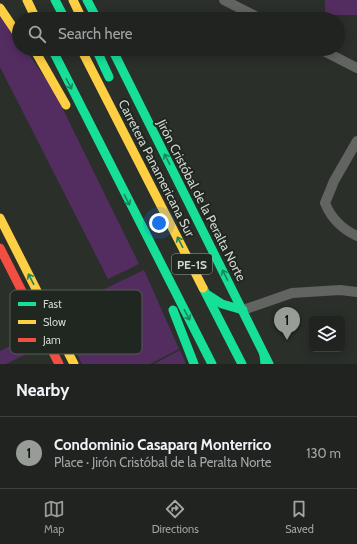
<!DOCTYPE html>
<html lang="en">
<head>
<meta charset="utf-8">
<style>
	body { margin:0; font-family:Cabin,sans-serif; background:#2d2f2d; color:#f1f3f6 }
	.controls { position:absolute; right:12px; bottom:12px; display:grid; overflow:hidden; border-radius:6px; box-shadow:0 2px 10px #0003 }
	.controls button { width:36px; height:36px; display:grid; place-items:center; padding:0; border:0; border-bottom:1px solid #3d403e; background:#202320; color:#f1f3f6; font:20px sans-serif }
	.you { position:absolute; left:159px; top:223px; width:14px; height:14px; margin:-10px; border:3px solid #fff; border-radius:50%; background:#1a73e8; box-shadow:0 0 0 6px #1a73e833 }
	.badge { display:grid; place-items:center; width:26px; height:26px; border-radius:50%; background:#979c97; color:#111; font-size:13px; font-weight:700 }
	.pin { position:absolute; translate:-50% -33px; filter:drop-shadow(0 1px 2px #0008) }
	.pin::after { content:''; position:absolute; top:21px; width:14px; height:12px; background:inherit; clip-path:polygon(0 0,100% 0,50% 100%) }
	.list { margin:0; padding:0; list-style:none }
	h2 { display:flex; justify-content:space-between; align-items:center; height:52px; margin:0; padding:0 16px; font-size:17px }
	h2 small { font-size:13px; font-weight:400; color:#a2a4a5 }
	.list li { display:grid; grid-template-columns:26px 1fr auto; gap:12px; align-items:center; box-sizing:border-box; height:72px; padding:0 16px; border-top:1px solid #3d403e }
	.list b { display:block; font-size:15px; white-space:nowrap }
	.list p { margin:0; font-size:13px; white-space:nowrap; color:#a2a4a5 }
	.list em { font-size:13px; font-style:normal; color:#a2a4a5 }
	.icon { flex:none; width:22px; height:22px; fill:none; stroke:currentColor; stroke-width:2; stroke-linecap:round; stroke-linejoin:round }
	.map { position:relative; flex:none; width:357px; height:364px; overflow:hidden }
	.search { position:absolute; background:#202320; box-shadow:0 2px 10px #0003; left:12px; right:12px; top:12px; height:44px; display:flex; align-items:center; gap:10px; box-sizing:border-box; padding:0 14px; border-radius:22px; color:#a2a4a5; font-size:15px }
	.sheet { height:124px; background:#202320 }
	nav { display:flex; justify-content:space-around; align-items:center; box-sizing:border-box; height:56px; border-top:1px solid #3d403e; background:#202320; font-size:11px; color:#a2a4a5 }
	nav a { display:grid; justify-items:center; gap:2px }
	nav .on { color:#979c97 }
	.map>svg:first-child { display:block }
	.green { fill:#532d60 }
	.lines { fill:none; stroke-linecap:round; stroke-linejoin:round }
	.street { stroke:#616461; stroke-width:10 }
	.fast { stroke:#16e098; stroke-width:9 }
	.slow { stroke:#ffcf43; stroke-width:9 }
	.jam { stroke:#f24e42; stroke-width:9 }
	.oneway { stroke:#1a845c }
	.labels { text-anchor:middle; dominant-baseline:central; stroke-width:4; stroke-linejoin:round; paint-order:stroke }
	.shield { fill:#1f2720; stroke:#9ca29c; stroke-width:1 }
	.shield-label { font-size:12px; font-weight:bold; fill:#d1d6d1 }
	.street-label { font-size:13px; fill:#d1d6d1; stroke:#1f2720 }
	.key { fill:#1f2720; stroke:#545c55; stroke-width:1 }
	.key-label { font-size:11px; fill:#d1d6d1 }
</style>
</head>
<body>
<div class="map">
<svg width="357" height="364" viewBox="0 0 357 364">
	<rect width="100%" height="100%" fill="#2a2f2a"/>
	<g class="green">
		<rect x="325" y="0" width="32" height="15"/>
		<polygon points="0,16 19,40 19,49 25,49 54,91 139,264 108,279 0,67"/>
		<polygon points="144,270 179,349 150,364 82,364 56,312"/>
		<polygon points="32,335 38,348 6,364 0,364 0,351"/>
		<polygon points="180,350 186,364 154,364"/>
	</g>
	<g class="lines">
		<g class="street">
			<polyline points="224,0 261,19"/>
			<polyline points="320,49 357,68"/>
			<path d="M357 141 334 181 325 203C331 218 342 229 357 236"/>
			<polyline points="243,310 292,293 340,290 357,292"/>
		</g>
		<g class="fast">
			<polyline points="55,0 65,19"/>
			<polyline points="87,0 97,19"/>
			<polyline points="52,49 212,364"/>
			<polyline points="96,49 109,77"/>
			<polyline points="112,49 269,364"/>
			<polyline points="203,288 242,364"/>
			<polyline points="208,295 222,304 243,310"/>
			<polyline points="173,310 194,364"/>
			<polyline points="264,355 265,364"/>
		</g>
		<g class="slow">
			<polyline points="27,0 36,19"/>
			<polyline points="73,0 82,19"/>
			<polyline points="0,8 19,36"/>
			<polyline points="34,49 66,105"/>
			<polyline points="81,49 203,288"/>
			<polyline points="0,218 74,364"/>
		</g>
		<polyline class="jam" points="0,248 59,364"/>
	</g>
	<defs><path id="oneway-shaft" d="M-6 0H5M1.5-3L5.5 0L1.5 3" fill="none" stroke-width="1.6" stroke-linecap="round" stroke-linejoin="round"/></defs>
	<g class="oneway">
		<use href="#oneway-shaft" transform="translate(69 84) rotate(63)"/>
		<use href="#oneway-shaft" transform="translate(167 159) rotate(-117)"/>
		<use href="#oneway-shaft" transform="translate(127 200) rotate(63)"/>
		<use href="#oneway-shaft" transform="translate(180 242) rotate(-117)"/>
		<use href="#oneway-shaft" transform="translate(225 275) rotate(-117)"/>
		<use href="#oneway-shaft" transform="translate(31 279) rotate(-117)"/>
		<use href="#oneway-shaft" transform="translate(187 315) rotate(62)"/>
	</g>
	<g class="labels">
		<rect class="shield" x="172" y="254" width="40" height="20" rx="3"/>
		<g class="shield-label">
			<text x="192" y="264">PE-1S</text>
		</g>
		<g class="street-label">
			<text transform="translate(157 168) rotate(63)">Carretera Panamericana Sur</text>
			<text transform="translate(202 200) rotate(63)">Jirón Cristóbal de la Peralta Norte</text>
		</g>
	</g>
	<rect x="10" y="290" width="132" height="64" rx="6" class="key"/>
	<rect x="18" y="302" width="18" height="4" fill="#16e098"/>
	<rect x="18" y="320" width="18" height="4" fill="#ffcf43"/>
	<rect x="18" y="338" width="18" height="4" fill="#f24e42"/>
	<g class="key-label">
		<text x="43" y="308">Fast</text>
		<text x="43" y="326">Slow</text>
		<text x="43" y="344">Jam</text>
	</g>
</svg>
<div class="controls">
<button><svg class="icon" aria-label="layers" viewBox="0 0 24 24"><path d="M12 4l9 5-9 5-9-5zM3 14l9 5 9-5"/></svg></button>
</div>
<div class="you"></div>
<div class="pin badge" style="left:287px;top:340px">1</div>
<div class="search"><svg class="icon" aria-label="search" viewBox="0 0 24 24"><circle cx="10" cy="10" r="6"/><path d="M15 15l6 6"/></svg>Search here</div>
</div>
<section class="sheet">
<h2>Nearby<small></small></h2>
<ul class="list">
<li><span class="badge">1</span><div><b>Condominio Casaparq Monterrico</b><p>Place · Jirón Cristóbal de la Peralta Norte</p></div><em>130 m</em></li>
</ul>
</section>
<nav>
<a class="on"><svg class="icon" aria-label="map" viewBox="0 0 24 24"><path d="M3 6l6-2 6 2 6-2v14l-6 2-6-2-6 2zM9 4v14M15 6v14"/></svg>Map</a>
<a><svg class="icon" aria-label="directions" viewBox="0 0 24 24"><path d="M12 3l9 9-9 9-9-9zM9 14v-3h6M13 9l2 2-2 2"/></svg>Directions</a>
<a><svg class="icon" aria-label="saved" viewBox="0 0 24 24"><path d="M7 4h10v16l-5-4-5 4z"/></svg>Saved</a>
</nav>
</body>
</html>
